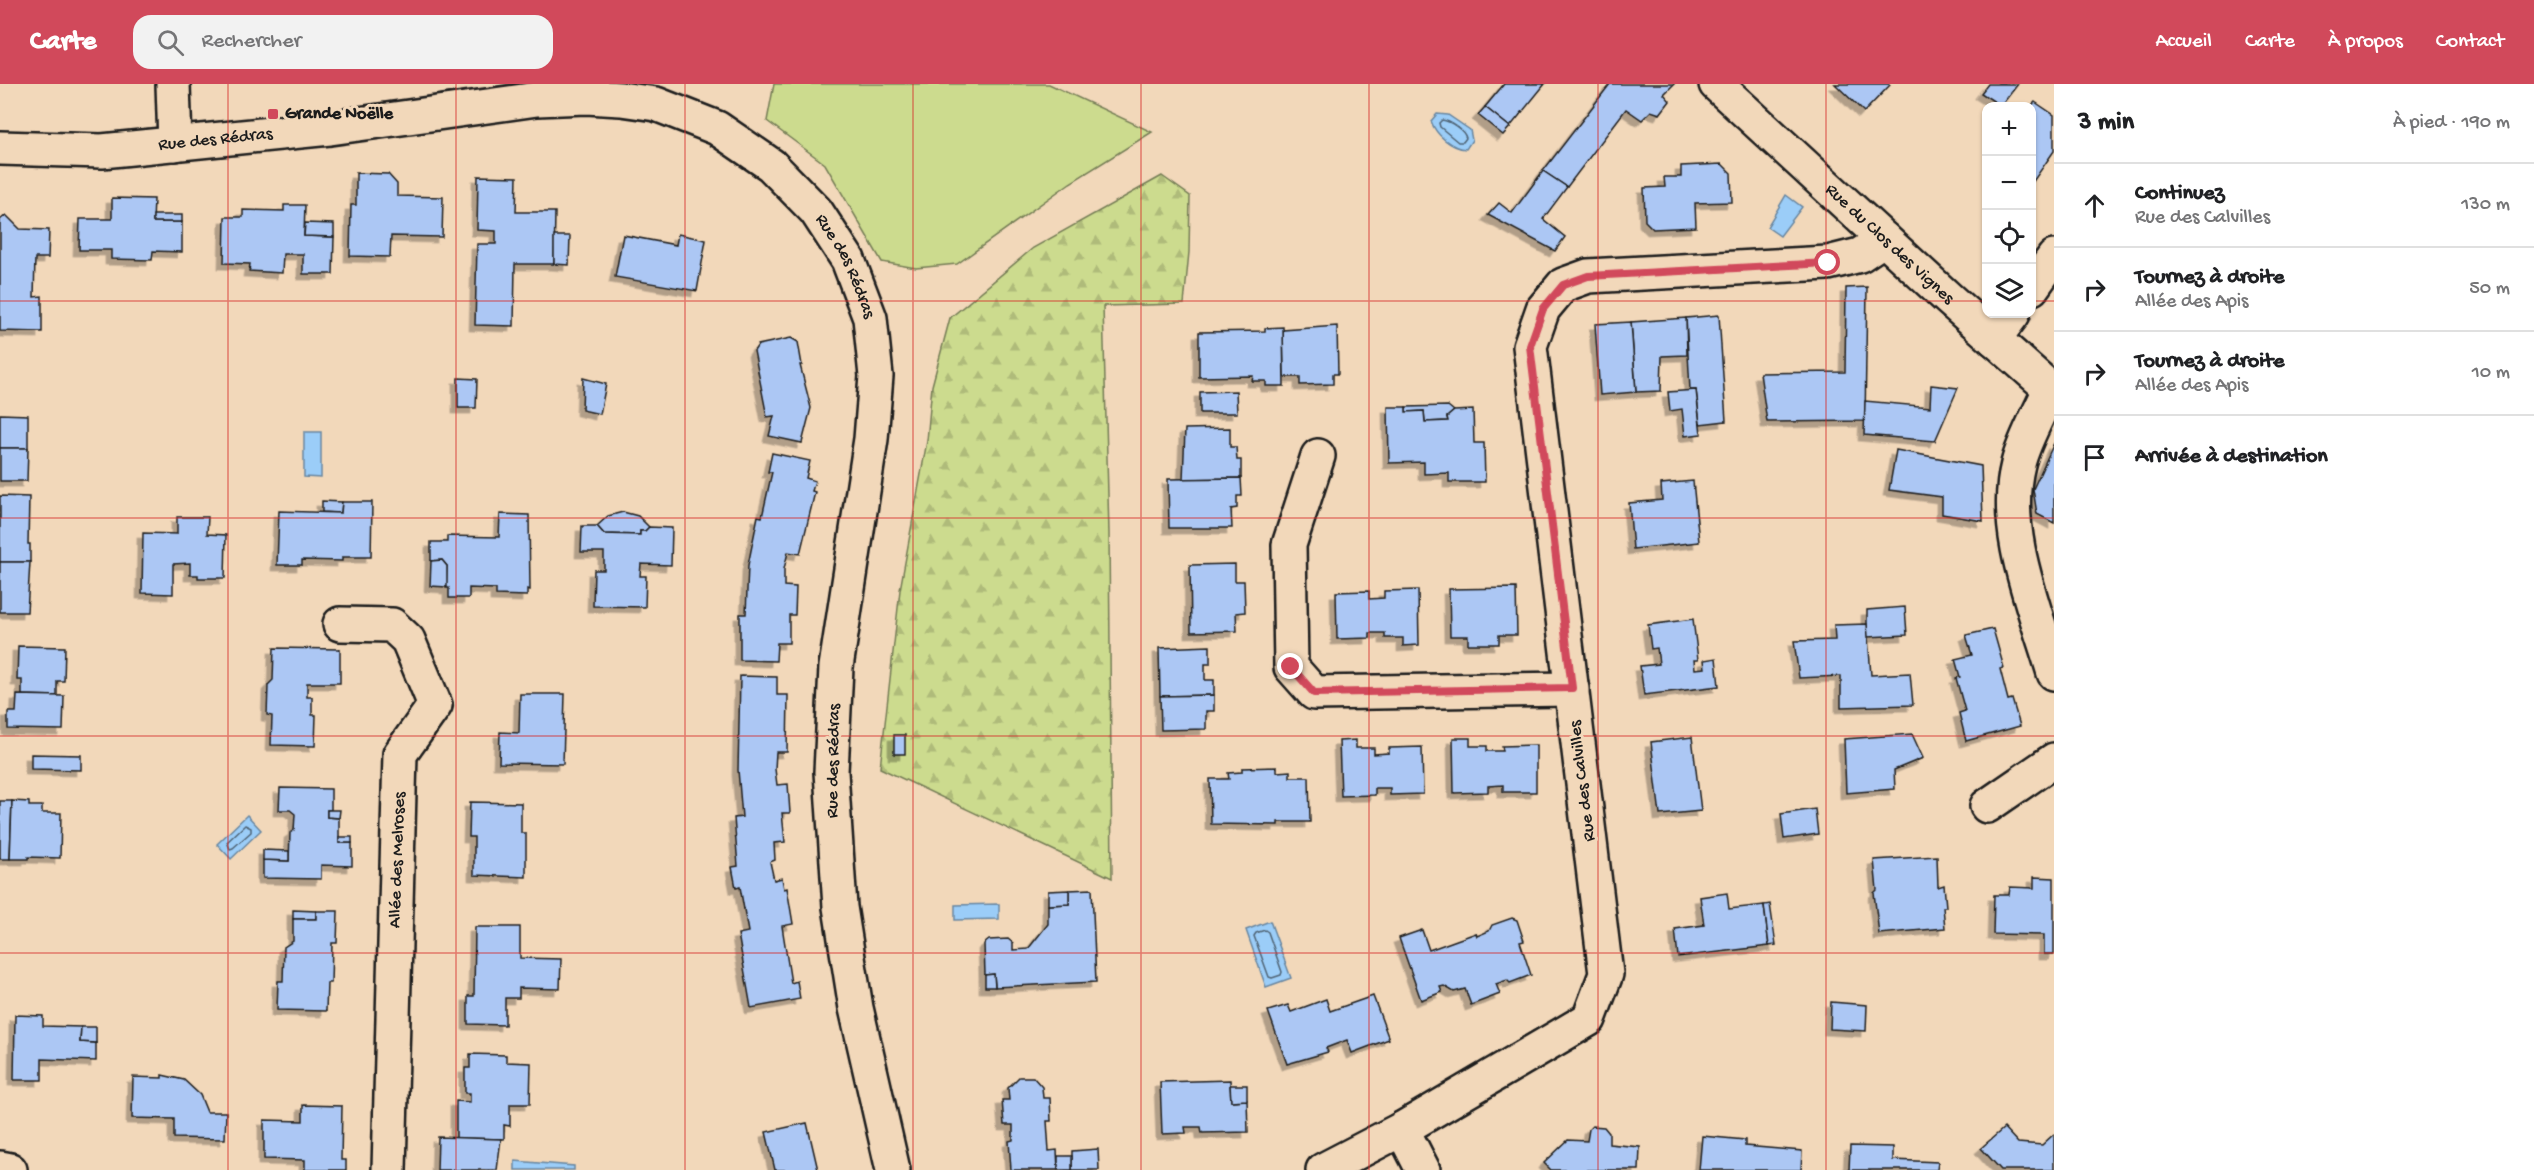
<!DOCTYPE html>
<html lang="fr">
<head>
<meta charset="utf-8">
<style>
	body { margin:0; font-family:"Gochi Hand",sans-serif; background:#f2f2f2; color:#202124 }
	.controls { position:absolute; right:18px; top:18px; display:grid; overflow:hidden; border-radius:12px; box-shadow:0 2px 4px #0004 }
	.controls button { width:54px; height:54px; display:grid; place-items:center; padding:0; border:0; border-bottom:2px solid #e0e0e0; background:#fff; color:#202124; font:30px sans-serif }
	.stop { position:absolute; width:18px; height:18px; margin:-14px; border:4px solid #d1495b; border-radius:50%; background:#fff }
	.stop.end { background:#d1495b; border-color:#fff; box-shadow:0 2px 6px #0008 }
	.list { margin:0; padding:0; list-style:none }
	h2 { display:flex; justify-content:space-between; align-items:center; height:78px; margin:0; padding:0 24px; font-size:26px }
	h2 small { font-size:20px; font-weight:400; color:#757577 }
	.list li { display:grid; grid-template-columns:39px 1fr auto; gap:18px; align-items:center; box-sizing:border-box; height:84px; padding:0 24px; border-top:2px solid #e0e0e0 }
	.list b { display:block; font-size:22px; white-space:nowrap }
	.list p { margin:0; font-size:20px; white-space:nowrap; color:#757577 }
	.list em { font-size:20px; font-style:normal; color:#757577 }
	.icon { flex:none; width:33px; height:33px; fill:none; stroke:currentColor; stroke-width:2; stroke-linecap:round; stroke-linejoin:round }
	.map { position:relative; flex:none; width:2054px; height:1086px; overflow:hidden }
	header { display:flex; align-items:center; gap:36px; box-sizing:border-box; height:84px; padding:0 30px; background:#d1495b; color:#fff }
	header strong { font-size:28px }
	nav { display:flex; gap:33px; margin-inline-start:auto; font-size:21px }
	.search { width:420px; height:54px; background:#f2f2f2; display:flex; align-items:center; gap:15px; box-sizing:border-box; padding:0 21px; border-radius:18px; color:#757577; font-size:22px }
	main { display:flex }
	aside { flex:1; background:#fff }
	.map>svg:first-child { display:block }
	.grass { fill:#ccdb8e; stroke:#747c55; stroke-width:1.5 }
	.forest { fill:url(#forest-firs); stroke:#747c55; stroke-width:1.5 }
	.water { fill:#9bcdf8; stroke:#6886a0; stroke-width:1.5 }
	.lines { fill:none; stroke-linecap:round; stroke-linejoin:round }
	.shore { stroke:#4f6374; stroke-width:1.5 }
	.building { fill:#acc7f4; stroke:#1c1c1c; stroke-width:1.5; filter:url(#shadow) }
	.minor-casing { stroke:#1c1c1c; stroke-width:38 }
	.minor { stroke:#f2d8ba; stroke-width:33 }
	.route { stroke:#d1495b; stroke-width:8 }
	.grid { fill:none; stroke:#d62828; stroke-width:1.5; stroke-opacity:0.55 }
	.poi-dot { fill:#d1495b; stroke:#f2d8ba; stroke-width:2 }
	.labels { text-anchor:middle; dominant-baseline:central; stroke-width:6; stroke-linejoin:round; paint-order:stroke }
	.poi-label { font-size:18px; font-weight:bold; fill:#1c1c1c; stroke:#f2d8ba; text-anchor:start }
	.street-label { font-size:18px; fill:#1c1c1c; stroke:#f2d8ba }
</style>
</head>
<body>
<header>
<strong>Carte</strong>
<div class="search"><svg class="icon" aria-label="search" viewBox="0 0 24 24"><circle cx="10" cy="10" r="6"/><path d="M15 15l6 6"/></svg>Rechercher</div>
<nav><a>Accueil</a><a>Carte</a><a>À propos</a><a>Contact</a></nav>
</header>
<main>
<div class="map">
<svg width="2054" height="1086" viewBox="0 0 2054 1086">
	<defs>
		<pattern id="forest-firs" width="22" height="20" patternUnits="userSpaceOnUse" patternTransform="scale(1.5)"><rect width="22" height="20" fill="#ccdb8e"/><path d="M5 1l3.5 6h-7zM16 11l3.5 6h-7z" fill="#afbb7a"/></pattern>
		<filter id="shadow"><feDropShadow dx="-5.5" dy="5.5" stdDeviation="0" flood-color="#0004"/></filter>
	</defs>
	<rect width="100%" height="100%" fill="#f2d8ba"/>
	<filter id="ink" filterUnits="userSpaceOnUse"><feTurbulence type="fractalNoise" baseFrequency=".0167" numOctaves="2"/><feDisplacementMap in="SourceGraphic" scale="12" xChannelSelector="R" yChannelSelector="G"/><feConvolveMatrix kernelMatrix="1 2 1 2 8 2 1 2 1" color-interpolation-filters="sRGB"/></filter>
	<g filter="url(#ink)">
		<polygon class="grass" points="774,0 1049,0 1152,48 1070,99 957,180 916,184 882,178 825,80 767,37"/>
		<polygon class="forest" points="1162,92 1190,112 1189,168 1184,220 1103,222 1109,449 1112,794 880,684 900,506 927,357 932,302 950,234 1033,164"/>
		<g class="water">
			<path d="M1437 30 1448 31 1470 46 1472 56 1466 65C1451 64 1436 51 1431 37Z"/>
			<polygon points="1786,111 1802,123 1780,152 1767,143"/>
			<polygon points="304,348 321,348 321,394 304,393"/>
			<polygon points="247,731 261,746 231,775 217,760"/>
			<polygon points="999,820 999,835 955,836 955,821"/>
			<polygon points="1270,837 1291,894 1266,903 1246,846"/>
			<polygon points="515,1077 574,1082 574,1086 515,1086"/>
		</g>
		<g class="lines">
			<g class="shore">
				<path d="M1442 36C1450 37 1464 46 1466 54L1463 58H1458L1440 43 1439 39Z"/>
				<polygon points="245,741 251,744 251,748 233,764 230,765 227,758"/>
				<polygon points="1265,846 1268,848 1282,888 1281,891 1272,894 1269,893 1254,852 1256,849"/>
			</g>
		</g>
		<g class="building">
			<polygon points="1504,0 1545,0 1510,43 1485,23"/>
			<polygon points="1610,0 1674,0 1664,10 1670,17 1660,30 1651,27 1642,36 1626,25 1567,103 1543,87"/>
			<polygon points="1835,0 1889,0 1890,1 1864,28"/>
			<polygon points="1988,0 2018,0 2001,22 1981,9"/>
			<polygon points="2035,18 2054,31 2054,67 2032,99 2031,22"/>
			<polygon points="1485,23 1510,43 1503,51 1478,31"/>
			<polygon points="1722,80 1731,89 1732,118 1695,119 1696,143 1653,145 1645,137 1644,104 1665,103 1664,93 1681,93 1681,82"/>
			<polygon points="1543,87 1567,103 1543,135 1565,153 1555,167 1488,131 1499,119 1512,129"/>
			<polygon points="356,89 388,90 397,100 397,112 443,113 442,153 391,152 390,173 350,172 351,121 356,121"/>
			<polygon points="478,92 517,93 516,128 555,128 554,180 515,180 514,242 475,241 477,160 496,160 496,147 477,146"/>
			<polygon points="112,114 154,115 153,138 182,138 182,168 153,167 152,176 111,175 111,166 79,166 80,135 112,135"/>
			<polygon points="284,121 305,121 304,152 334,153 333,190 303,190 303,170 283,170 282,189 249,187 250,180 224,179 225,133 243,133 243,126 284,127"/>
			<polygon points="6,131 20,145 49,146 48,174 35,174 34,213 42,212 42,248 0,247 0,136"/>
			<rect x="153" y="131" width="29" height="7"/>
			<polygon points="305,139 334,140 334,153 304,152"/>
			<polygon points="678,150 706,156 697,207 615,193 623,151 676,161"/>
			<polygon points="554,152 570,152 569,181 554,180"/>
			<polygon points="1867,203 1865,337 1767,338 1760,289 1845,288 1846,204"/>
			<polygon points="1719,231 1726,337 1700,340 1696,306 1690,306 1686,234"/>
			<polygon points="1686,234 1687,271 1662,272 1661,307 1636,308 1631,238"/>
			<polygon points="1631,238 1636,308 1600,311 1595,240"/>
			<polygon points="1337,242 1338,290 1333,290 1333,300 1300,301 1300,293 1284,293 1283,246"/>
			<polygon points="1283,243 1284,302 1266,302 1266,297 1252,297 1253,292 1199,293 1199,248 1265,247 1265,244"/>
			<polygon points="791,254 798,258 802,281 800,281 811,324 802,359 769,352 774,332 767,333 754,267 758,261"/>
			<polygon points="458,294 477,295 476,324 458,324"/>
			<polygon points="583,294 606,300 600,330 582,326"/>
			<polygon points="1931,301 1958,304 1935,357 1864,351 1865,317 1930,323"/>
			<polygon points="1696,306 1701,350 1685,352 1682,325 1670,327 1668,308"/>
			<polygon points="1236,307 1237,329 1200,329 1200,308"/>
			<polygon points="1448,322 1454,327 1447,333 1448,337 1425,338 1424,327 1406,328 1406,323"/>
			<polygon points="1388,323 1406,323 1406,328 1424,327 1425,338 1448,337 1447,333 1454,327 1473,326 1474,359 1484,359 1485,398 1449,398 1449,389 1424,390 1424,378 1389,379"/>
			<polygon points="0,330 28,331 28,364 0,364"/>
			<polygon points="1230,344 1230,363 1236,363 1237,376 1241,376 1241,394 1183,395 1185,345"/>
			<polygon points="2054,359 2054,439 2037,430 2033,405"/>
			<polygon points="0,364 28,364 27,397 0,397"/>
			<polygon points="1896,366 1981,382 1983,437 1942,430 1942,413 1889,406"/>
			<polygon points="772,369 810,377 806,394 815,397 812,407 815,408 800,470 788,468 784,485 784,502 796,503 795,531 789,531 789,559 777,559 776,577 740,576 740,530 746,530 748,481 758,432 762,433 772,388 768,388"/>
			<polygon points="1241,394 1242,412 1237,412 1237,424 1231,425 1232,444 1169,444 1168,395"/>
			<polygon points="1693,397 1699,458 1633,465 1629,419 1662,416 1661,400"/>
			<polygon points="0,412 29,413 28,460 30,460 30,478 0,478"/>
			<polygon points="322,417 342,418 341,429 322,428"/>
			<polygon points="342,418 372,418 371,473 342,473 342,477 302,476 302,481 277,481 279,427 341,429"/>
			<polygon points="623,428 638,432 649,443 645,447 640,447 640,451 604,450 597,442 608,432"/>
			<polygon points="500,430 529,431 530,506 527,505 527,512 496,511 496,505 469,504 469,514 449,514 449,504 446,504 447,482 442,476 431,477 431,458 447,458 447,452 499,453"/>
			<polygon points="177,433 208,433 207,450 226,451 225,494 198,494 198,491 190,491 190,479 173,480 173,510 142,509 143,449 177,450"/>
			<polygon points="582,442 597,442 604,450 640,451 640,447 645,447 649,443 672,444 671,481 641,480 640,492 646,492 645,523 593,522 594,486 604,486 604,468 581,468"/>
			<polygon points="442,476 447,482 447,503 430,502 431,477"/>
			<polygon points="0,478 30,478 27,528 0,528"/>
			<polygon points="1235,480 1235,497 1244,497 1245,528 1236,529 1237,547 1191,548 1190,481"/>
			<polygon points="1516,504 1517,551 1499,551 1499,560 1468,560 1468,552 1450,552 1449,505"/>
			<polygon points="1418,506 1419,561 1403,562 1403,554 1385,554 1385,549 1370,549 1370,554 1337,555 1336,508 1369,507 1369,515 1384,514 1384,507"/>
			<polygon points="1905,523 1907,551 1867,553 1867,526"/>
			<polygon points="1693,535 1698,576 1694,576 1695,585 1705,584 1704,576 1716,574 1719,602 1644,611 1640,582 1659,580 1657,564 1651,565 1648,541"/>
			<polygon points="1867,540 1871,591 1910,589 1913,621 1841,623 1841,592 1799,594 1794,557 1835,556 1834,541"/>
			<polygon points="1993,545 2004,584 2000,585 2008,616 2012,615 2020,642 1966,657 1959,629 1965,627 1956,594 1960,593 1955,575 1972,571 1966,551"/>
			<polygon points="18,562 65,563 64,597 57,597 57,612 22,611 22,596 17,596"/>
			<polygon points="1210,562 1210,580 1205,580 1205,596 1214,596 1214,611 1160,612 1159,564"/>
			<polygon points="274,564 340,565 340,599 307,599 307,613 312,613 312,631 316,631 315,662 271,661 272,632 267,631 268,601 273,596"/>
			<polygon points="740,592 777,593 777,611 788,611 787,668 776,668 775,685 777,701 788,700 790,729 782,729 785,758 774,759 775,776 770,778 774,796 782,794 784,805 787,804 793,840 782,842 791,899 797,897 800,915 751,924 738,850 748,848 740,803 736,804 732,783 738,782 734,734 742,733 738,686"/>
			<polygon points="520,610 565,610 563,680 499,679 500,648 519,649"/>
			<polygon points="17,611 64,612 63,646 8,645 8,628 16,628"/>
			<polygon points="1214,611 1214,627 1206,627 1206,645 1161,646 1160,612"/>
			<polygon points="1912,650 1923,674 1894,686 1895,705 1846,709 1844,655"/>
			<rect x="894" y="651" width="11" height="19"/>
			<polygon points="1692,653 1701,727 1660,731 1651,658"/>
			<polygon points="1453,654 1470,654 1470,662 1487,662 1487,667 1503,667 1502,662 1536,661 1536,708 1503,708 1503,701 1488,702 1488,708 1454,709"/>
			<polygon points="1356,656 1356,664 1374,664 1374,670 1389,669 1389,664 1422,663 1423,710 1390,711 1390,704 1375,704 1375,711 1341,712 1339,657"/>
			<polygon points="31,670 81,671 81,686 31,685"/>
			<polygon points="1277,683 1277,688 1290,687 1290,693 1309,693 1310,738 1278,738 1278,741 1211,740 1210,695 1229,695 1228,689 1242,688 1242,684"/>
			<polygon points="280,704 331,705 331,726 327,726 327,733 339,734 339,759 352,759 352,782 321,781 321,795 263,794 263,776 289,777 290,749 294,746 295,730 290,726 279,726"/>
			<polygon points="0,717 12,717 10,775 0,775"/>
			<polygon points="12,717 29,718 29,722 42,722 42,729 61,729 60,774 28,773 28,775 10,775"/>
			<polygon points="470,718 521,719 521,749 526,749 526,793 474,791 474,753 469,753"/>
			<polygon points="1815,725 1818,750 1784,755 1781,730"/>
			<polygon points="327,726 340,726 339,734 327,733"/>
			<rect x="339" y="753" width="13" height="6"/>
			<polygon points="263,766 289,767 289,777 263,776"/>
			<polygon points="1937,772 1938,803 1944,801 1946,823 1943,823 1945,844 1879,850 1874,809 1877,806 1874,776"/>
			<polygon points="2034,793 2054,794 2054,870 2044,870 2044,851 1993,850 1994,811 2009,811 2010,803 2034,804"/>
			<polygon points="1092,805 1096,898 995,903 994,890 985,891 984,860 989,856 1008,855 1013,859 1013,866 1028,865 1048,840 1048,821 1069,820 1069,806"/>
			<polygon points="1069,806 1069,820 1048,821 1048,807"/>
			<polygon points="1727,809 1729,825 1764,821 1769,862 1678,873 1675,845 1704,841 1700,813"/>
			<polygon points="1770,820 1776,861 1769,862 1764,821"/>
			<polygon points="293,826 316,827 316,835 293,835"/>
			<polygon points="316,827 338,827 337,859 332,859 331,899 327,899 326,927 277,926 278,897 283,897 284,863 293,857 293,835 316,835"/>
			<polygon points="1512,834 1517,836 1524,857 1520,858 1531,891 1510,899 1507,896 1496,900 1500,910 1471,921 1465,905 1454,908 1444,902 1440,903 1442,908 1421,916 1399,854 1422,846 1429,866 1476,849 1477,852 1489,847 1492,841"/>
			<polygon points="475,843 520,843 520,874 561,875 560,905 519,904 519,914 505,914 505,941 468,940 468,912 474,912"/>
			<polygon points="994,890 995,903 985,903 985,891"/>
			<polygon points="1373,912 1389,955 1352,969 1347,956 1326,964 1328,968 1287,980 1268,927 1288,921 1291,928 1326,915 1330,927"/>
			<polygon points="1831,918 1867,921 1866,947 1830,945"/>
			<polygon points="15,931 43,932 43,942 81,943 80,958 96,959 96,977 42,975 42,996 14,996"/>
			<polygon points="81,943 96,943 96,959 80,958"/>
			<polygon points="470,970 506,971 506,978 531,979 530,1020 510,1020 510,1042 504,1041 504,1055 456,1054 456,1017 470,1018 470,1009 465,1009 465,984 470,984"/>
			<polygon points="162,991 184,996 200,1011 207,1028 226,1028 225,1055 174,1054 174,1035 132,1034 133,993 162,994"/>
			<polygon points="1019,993 1033,993 1042,1003 1043,1014 1050,1014 1051,1037 1047,1037 1049,1067 1057,1066 1058,1086 1011,1086 1009,1057 1013,1056 1013,1041 1004,1041 1002,1016 1009,1016 1008,1004"/>
			<polygon points="1230,996 1231,1017 1247,1016 1248,1048 1202,1049 1201,1043 1185,1043 1186,1049 1162,1050 1160,998"/>
			<polygon points="1230,1001 1247,1001 1247,1016 1231,1017"/>
			<polygon points="303,1021 342,1022 341,1076 346,1076 346,1086 305,1086 305,1076 264,1075 264,1036 303,1037"/>
			<polygon points="807,1039 818,1086 775,1086 766,1048"/>
			<polygon points="1592,1042 1604,1043 1609,1049 1609,1060 1640,1063 1639,1086 1551,1086 1544,1079 1568,1056 1587,1057 1589,1045"/>
			<polygon points="2004,1044 2018,1059 2042,1061 2054,1050 2054,1086 2001,1086 1981,1064"/>
			<polygon points="1702,1052 1745,1056 1745,1062 1802,1067 1801,1086 1699,1086"/>
			<polygon points="438,1053 501,1055 497,1086 437,1086"/>
			<polygon points="1850,1062 1893,1063 1893,1076 1938,1078 1937,1086 1849,1086"/>
			<polygon points="1098,1065 1099,1086 1072,1086 1072,1067"/>
			<rect x="1058" y="1072" width="14" height="14"/>
		</g>
		<g class="lines">
			<g class="minor-casing">
				<g id="minor">
					<polyline points="173,0 175,60"/>
					<path id="s1" d="M1716 0 1949 215 2054 308"/>
					<path id="s2" d="M0 64 102 67 330 44 537 15 586 13 621 15 656 20 717 44 771 81 816 127 848 176 870 234 876 292 871 355 836 583 831 688 840 823 856 924 893 1086"/>
					<polyline points="2032,204 2054,173"/>
					<polyline points="1994,255 2013,230"/>
					<path d="M2050 305C2040 329 2024 355 2018 380 2001 447 2035 524 2054 589"/>
					<polyline points="1318,372 1289,461 1291,583 1314,609 1572,605"/>
					<polyline points="340,540 392,541 408,556 435,621 400,670 389,1086"/>
					<polyline points="1987,722 2054,676"/>
					<polyline points="1402,1045 1423,1086"/>
					<polyline points="0,1084 10,1086"/>
					<polyline points="1323,1086 1402,1045 1589,935 1606,890 1530,262 1543,225 1563,201 1588,192 1828,179 1860,171 1884,155"/>
				</g>
			</g>
			<use href="#minor" class="minor"/>
		</g>
	</g>
	<g class="lines" filter="url(#ink)">
		<polyline class="route" points="1291,583 1314,609 1572,604 1530,262 1543,225 1563,201 1588,192 1828,179"/>
	</g>
	<path class="grid" d="M228 0V1086M456 0V1086M685 0V1086M913 0V1086M1141 0V1086M1369 0V1086M1598 0V1086M1826 0V1086M0 217H1986M2032 217H2054M0 434H2054M0 652H2054M0 869H2054"/>
	<rect class="poi-dot" x="267" y="24" width="12" height="12" rx="3"/>
	<g class="labels">
		<g class="poi-label">
			<text x="285" y="30">Grande Noëlle</text>
		</g>
		<g class="street-label">
			<text stroke="none"><textPath href="#s2" startOffset="216">Rue des Rédras</textPath></text>
			<text stroke="none"><textPath href="#s1" startOffset="236">Rue du Clos des Vignes</textPath></text>
			<text stroke="none"><textPath href="#s2" startOffset="918">Rue des Rédras</textPath></text>
			<text transform="translate(834 677) rotate(-89)">Rue des Rédras</text>
			<text transform="translate(1583 697) rotate(-97)">Rue des Calvilles</text>
			<text transform="translate(398 776) rotate(-88)">Allée des Melroses</text>
		</g>
	</g>
</svg>
<div class="controls">
<button>+</button>
<button>−</button>
<button><svg class="icon" aria-label="locate" viewBox="0 0 24 24"><circle cx="12" cy="12" r="6"/><path d="M12 2v4M12 18v4M2 12h4M18 12h4"/></svg></button>
<button><svg class="icon" aria-label="layers" viewBox="0 0 24 24"><path d="M12 4l9 5-9 5-9-5zM3 14l9 5 9-5"/></svg></button>
</div>
<div class="stop" style="left:1828px;top:179px"></div>
<div class="stop end" style="left:1291px;top:583px"></div>
</div>
<aside>
<h2>3 min<small>À pied · 190 m</small></h2>
<ul class="list">
<li><svg class="icon" aria-label="ahead" viewBox="0 0 24 24"><path d="M12 20V5M6 11l6-6 6 6"/></svg><div><b>Continuez</b><p>Rue des Calvilles</p></div><em>130 m</em></li>
<li><svg class="icon" aria-label="right" viewBox="0 0 24 24"><path d="M7 20v-9h11M14 6l5 5-5 5"/></svg><div><b>Tournez à droite</b><p>Allée des Apis</p></div><em>50 m</em></li>
<li><svg class="icon" aria-label="right" viewBox="0 0 24 24"><path d="M7 20v-9h11M14 6l5 5-5 5"/></svg><div><b>Tournez à droite</b><p>Allée des Apis</p></div><em>10 m</em></li>
<li><svg class="icon" aria-label="arrive" viewBox="0 0 24 24"><path d="M6 21V4h12l-3 4 3 4H6"/></svg><div><b>Arrivée à destination</b></div></li>
</ul>
</aside>
</main>
</body>
</html>
